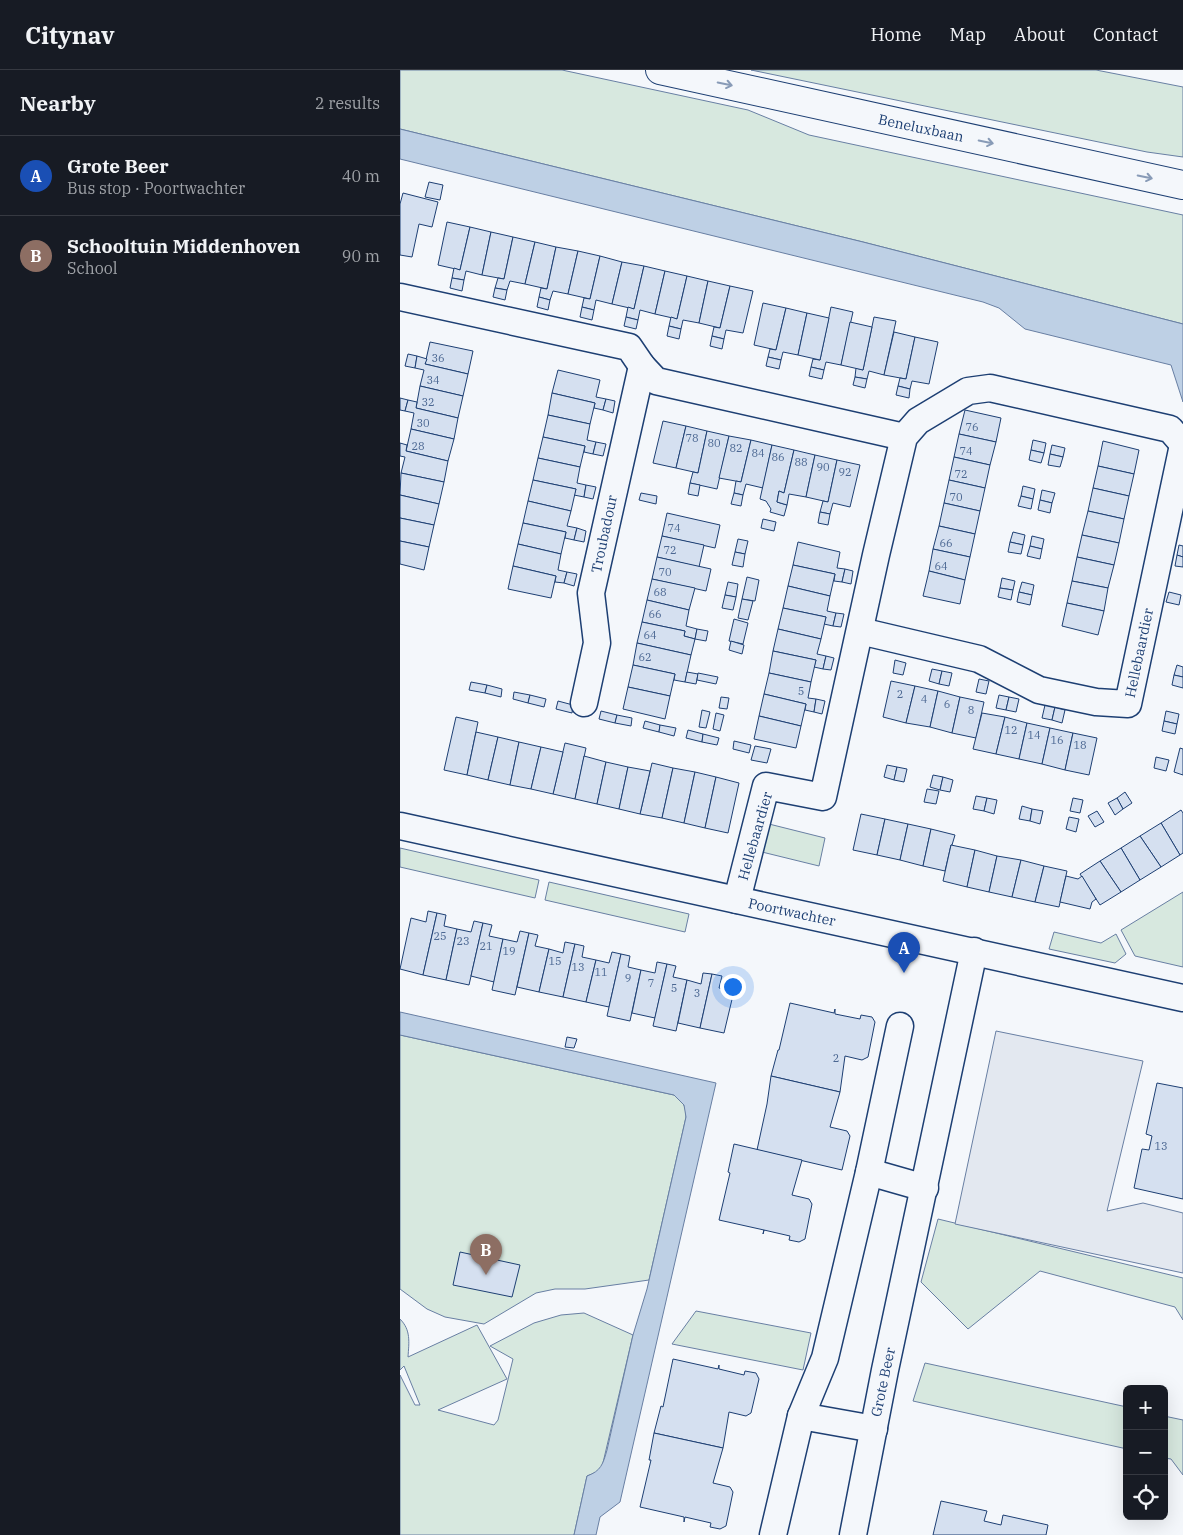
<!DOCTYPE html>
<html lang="en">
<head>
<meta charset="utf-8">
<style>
	body { margin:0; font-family:"IBM Plex Serif",serif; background:#242831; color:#f1f3f6 }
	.controls { position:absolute; right:15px; bottom:15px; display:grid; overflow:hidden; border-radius:8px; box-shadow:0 5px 20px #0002 }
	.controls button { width:45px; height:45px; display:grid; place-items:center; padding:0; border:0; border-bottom:1px solid #363941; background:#171b24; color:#f1f3f6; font:25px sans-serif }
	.you { position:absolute; left:332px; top:916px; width:18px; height:18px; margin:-12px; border:4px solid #fff; border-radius:50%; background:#1a73e8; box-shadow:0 0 0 8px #1a73e833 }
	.badge { display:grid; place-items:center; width:32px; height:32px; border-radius:50%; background:#ea580c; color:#fff; font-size:16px; font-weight:700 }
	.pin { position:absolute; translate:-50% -41px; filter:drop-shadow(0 1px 2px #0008) }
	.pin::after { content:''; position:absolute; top:26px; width:18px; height:15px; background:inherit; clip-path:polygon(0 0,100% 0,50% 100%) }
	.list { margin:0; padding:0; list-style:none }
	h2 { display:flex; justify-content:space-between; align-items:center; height:65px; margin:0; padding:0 20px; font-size:21px }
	h2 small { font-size:16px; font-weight:400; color:#9ea1a6 }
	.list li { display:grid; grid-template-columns:32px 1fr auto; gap:15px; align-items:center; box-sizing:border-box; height:80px; padding:0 20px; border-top:1px solid #363941 }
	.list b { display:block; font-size:19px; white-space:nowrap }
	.list p { margin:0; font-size:16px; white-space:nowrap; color:#9ea1a6 }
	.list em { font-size:16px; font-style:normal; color:#9ea1a6 }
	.icon { flex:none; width:28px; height:28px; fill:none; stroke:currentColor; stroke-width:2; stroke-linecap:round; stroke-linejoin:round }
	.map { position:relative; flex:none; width:783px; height:1465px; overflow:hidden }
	header { display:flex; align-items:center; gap:30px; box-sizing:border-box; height:70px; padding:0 25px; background:#171b24; border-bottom:1px solid #363941 }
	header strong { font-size:24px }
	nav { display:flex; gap:28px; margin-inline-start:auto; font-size:18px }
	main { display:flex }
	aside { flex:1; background:#171b24 }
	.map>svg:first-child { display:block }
	.green { fill:#d7e8df; stroke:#687fa3 }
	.parking { fill:#e3e8f0; stroke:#687fa3 }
	.water { fill:#bed0e5; stroke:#687fa3 }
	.building { fill:#d5e0f0; stroke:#1d3f73 }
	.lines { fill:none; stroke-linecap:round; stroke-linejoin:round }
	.street-casing { stroke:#1d3f73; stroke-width:29 }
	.primary-casing { stroke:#1d3f73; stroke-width:30 }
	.street { stroke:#f4f7fb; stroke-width:26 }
	.primary { stroke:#f4f7fb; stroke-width:28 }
	.oneway { stroke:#889bb7 }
	.labels { text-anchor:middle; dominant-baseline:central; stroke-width:4; stroke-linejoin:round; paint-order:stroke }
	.number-label { font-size:11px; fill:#4b6792 }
	.street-label { font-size:14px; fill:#1d3f73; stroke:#f4f7fb }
</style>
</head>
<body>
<header>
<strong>Citynav</strong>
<nav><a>Home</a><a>Map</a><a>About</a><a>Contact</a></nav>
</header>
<main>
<aside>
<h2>Nearby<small>2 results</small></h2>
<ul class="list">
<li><span class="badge" style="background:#1a4fb4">A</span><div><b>Grote Beer</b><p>Bus stop · Poortwachter</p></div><em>40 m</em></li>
<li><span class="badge" style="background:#8d6e63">B</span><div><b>Schooltuin Middenhoven</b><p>School</p></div><em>90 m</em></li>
</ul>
</aside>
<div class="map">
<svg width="783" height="1465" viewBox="0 0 783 1465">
	<rect width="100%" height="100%" fill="#f4f7fb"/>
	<g class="green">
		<polygon points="0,0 162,0 348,40 409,65 783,145 783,254 463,172 0,59"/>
		<polygon points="351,0 696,0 783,17 783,87 747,82"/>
		<polygon points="369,754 425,768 419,796 362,782"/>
		<polygon points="0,778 139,810 135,828 0,797"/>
		<polygon points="149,812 289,844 285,862 145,830"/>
		<polygon points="783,822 783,897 735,886 721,860"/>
		<polygon points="654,862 701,873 716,864 726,884 715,893 649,879"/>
		<path d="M0 965 274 1025C283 1031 286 1036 286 1047L249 1210 185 1219H155L136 1223 84 1254 45 1247 27 1239 0 1219Z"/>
		<polygon points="538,1149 783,1208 783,1250 775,1237 640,1201 568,1259 521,1212"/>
		<polygon points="296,1241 411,1263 403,1300 272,1274"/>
		<path d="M184 1243 233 1265 202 1397 197 1402 187 1406 174 1465H0V1305L15 1335H20L4 1296 0 1300V1249C11 1260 9 1272 8 1287L77 1255 107 1309 38 1340 94 1355 98 1350 113 1289 90 1276 134 1253 161 1245Z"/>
		<polygon points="525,1293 727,1337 727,1379 513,1331"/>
		<polygon points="764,1346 783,1350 783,1405 771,1389 764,1388"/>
	</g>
	<polygon class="parking" points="596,961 743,991 707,1141 743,1133 783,1143 783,1203 555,1154"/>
	<g class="water">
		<polygon points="0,59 463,172 783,254 783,332 771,295 625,259 599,238 583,232 0,89"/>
		<path d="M0 942 316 1013 220 1432 200 1447 196 1465H174L187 1406C201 1401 203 1394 207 1380L233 1265 247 1219 286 1047 284 1035 274 1025 0 965Z"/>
	</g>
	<g class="building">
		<polygon points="29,112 43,115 40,130 25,127"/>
		<polygon points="3,123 38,132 32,157 19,154 12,187 0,185 0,134"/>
		<polygon points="47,152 70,157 60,200 38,195"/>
		<polygon points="70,157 91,162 82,205 66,201 64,210 52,208 54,198 60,200"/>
		<polygon points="91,162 113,167 104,209 82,205"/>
		<polygon points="113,167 135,172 125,214 110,211 107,220 95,218 98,208 104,209"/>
		<polygon points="135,172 156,177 147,219 125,214"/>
		<polygon points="156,177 178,181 168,224 153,221 150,230 139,227 141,218 147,219"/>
		<polygon points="178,181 200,186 190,229 168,224"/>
		<polygon points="200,186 222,192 212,234 196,230 194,240 182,237 184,228 190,229"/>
		<polygon points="222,192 244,196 234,239 212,234"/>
		<polygon points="244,196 265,201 255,244 240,240 238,250 226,247 228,237 234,239"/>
		<polygon points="265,201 287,206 277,249 255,244"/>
		<polygon points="287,206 308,211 299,253 283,250 281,259 269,256 271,247 277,249"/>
		<polygon points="52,208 64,210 62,221 50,218"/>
		<polygon points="308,211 330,216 320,258 299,253"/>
		<polygon points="330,216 353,221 343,263 326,260 324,269 312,266 314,257 320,258"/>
		<polygon points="95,218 107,220 105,230 93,227"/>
		<polygon points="139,227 150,230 148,240 137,237"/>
		<polygon points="363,233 386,238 376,280 354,275"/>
		<polygon points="182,237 194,240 192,250 180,247"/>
		<polygon points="431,237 453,242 441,295 426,292 424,300 411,297 413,289 420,290"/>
		<polygon points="386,238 407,243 398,285 383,282 381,290 368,287 370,279 376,280"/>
		<polygon points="407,243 429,248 420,290 398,285"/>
		<polygon points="226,247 238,250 236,259 224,256"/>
		<polygon points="474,247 496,251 484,305 469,301 467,309 455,307 456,298 463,300"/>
		<polygon points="450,252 472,257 463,300 441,295"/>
		<polygon points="269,256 281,259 279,269 267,266"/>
		<polygon points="494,262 515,267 506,309 484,305"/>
		<polygon points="312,266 324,269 322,279 310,276"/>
		<polygon points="515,267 538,272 529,314 512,311 510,319 498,316 500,308 506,309"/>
		<polygon points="30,272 73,281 68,304 25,294"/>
		<polygon points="8,284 17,286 15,298 5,296"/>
		<polygon points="17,286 27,289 25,294 68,304 63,326 20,316 24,300 15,298"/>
		<polygon points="368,287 381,290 379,299 366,296"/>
		<polygon points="411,297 424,300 422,309 409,306"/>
		<polygon points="158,300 200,310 196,327 206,329 203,340 194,338 195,333 152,323"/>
		<polygon points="455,307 467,309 465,318 453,315"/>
		<polygon points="20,316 63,326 58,348 16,338"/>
		<polygon points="498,316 510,319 509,328 496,325"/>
		<polygon points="152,323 195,333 190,354 148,345"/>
		<polygon points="0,328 8,330 5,341 0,340"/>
		<polygon points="206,329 215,331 213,343 203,340"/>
		<polygon points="8,330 17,332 16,338 58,348 54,369 11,359 14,343 5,341"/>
		<polygon points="565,340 601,348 596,372 559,364"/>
		<polygon points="148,345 190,354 187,370 196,372 193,384 184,382 185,376 143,367"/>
		<polygon points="263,351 286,356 276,398 253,393"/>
		<polygon points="286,356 307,361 298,403 276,398"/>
		<polygon points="11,359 54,369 48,391 6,381"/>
		<polygon points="307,361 329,366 317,419 290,413 293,402 298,403"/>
		<polygon points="559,364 596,372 590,395 554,387"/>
		<polygon points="329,366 351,370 341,412 319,408"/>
		<polygon points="143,367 185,376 180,397 138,388"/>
		<polygon points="351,370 372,375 363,418 346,414 343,425 334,423 336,411 341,412"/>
		<polygon points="633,370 646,373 644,383 631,380"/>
		<polygon points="703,371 739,380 734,404 698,396"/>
		<polygon points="196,372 206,374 203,386 193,384"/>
		<polygon points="0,373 7,375 6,381 48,391 44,412 1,403 5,387 0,386"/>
		<polygon points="372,375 394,380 384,423 379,421 377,432 387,435 384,446 370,442 371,439 366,431 360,429"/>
		<polygon points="652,375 665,378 663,387 650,384"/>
		<polygon points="394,380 415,385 406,427 389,424 387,435 377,432 379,421 384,423"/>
		<polygon points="631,380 644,383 641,393 629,390"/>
		<polygon points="650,384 663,387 660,397 648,395"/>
		<polygon points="415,385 437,390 428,432 406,427"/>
		<polygon points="554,387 590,395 585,418 549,410"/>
		<polygon points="138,388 180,397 177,413 186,415 184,427 174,425 176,419 133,410"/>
		<polygon points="437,390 460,395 450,437 433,433 430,444 420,442 423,431 428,432"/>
		<polygon points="698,396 734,404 729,426 693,418"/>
		<polygon points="1,403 44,412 39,434 0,425"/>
		<polygon points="133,410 176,419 171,441 128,431"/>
		<polygon points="549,410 585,418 580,441 544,433"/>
		<polygon points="290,413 300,415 298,426 288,424"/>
		<polygon points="186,415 196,417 193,429 184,427"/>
		<polygon points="623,416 635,419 633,429 621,426"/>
		<polygon points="693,418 729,426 724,449 688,441"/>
		<polygon points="642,420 655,423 652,433 640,430"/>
		<polygon points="241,423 257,426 256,434 239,430"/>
		<polygon points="334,423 343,425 341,436 331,434"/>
		<polygon points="0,425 39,434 34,455 0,448"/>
		<polygon points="621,426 633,429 631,439 618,436"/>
		<polygon points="640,430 652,433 650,443 638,440"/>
		<polygon points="128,431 171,441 167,456 177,458 174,470 165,468 166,462 123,453"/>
		<polygon points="544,433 580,441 575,464 539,456"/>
		<polygon points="688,441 724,449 719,473 682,465"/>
		<polygon points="420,442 430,444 428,455 418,453"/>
		<polygon points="267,443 320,455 315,478 262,466"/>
		<polygon points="0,448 34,455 29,477 0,471"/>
		<polygon points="363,449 376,452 374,461 361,458"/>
		<polygon points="123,453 166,462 161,484 118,474"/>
		<polygon points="539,456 575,464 570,487 533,479"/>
		<polygon points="177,458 186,461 184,472 174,470"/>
		<polygon points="613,462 625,465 623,475 610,472"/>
		<polygon points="682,465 719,473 714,495 677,487"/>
		<polygon points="262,466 304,475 299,497 257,487"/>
		<polygon points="632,466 644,469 642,479 630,476"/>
		<polygon points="338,469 348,471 345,484 335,482"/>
		<polygon points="0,471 29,477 24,500 0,494"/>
		<polygon points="398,472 440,482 437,498 445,499 442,512 434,511 435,504 393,495"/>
		<polygon points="610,472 623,475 621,484 608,482"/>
		<polygon points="118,474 161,484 158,500 167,502 164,513 155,512 156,506 113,496"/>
		<polygon points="779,475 783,476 783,487 777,485"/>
		<polygon points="630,476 642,479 640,489 627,486"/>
		<polygon points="533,479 570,487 565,510 529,501"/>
		<polygon points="335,482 345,484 343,497 332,495"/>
		<polygon points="777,485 783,487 783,497 775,496"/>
		<polygon points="257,487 311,499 306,521 252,509"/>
		<polygon points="677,487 714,495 708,518 672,511"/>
		<polygon points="393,495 435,504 430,526 388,516"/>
		<polygon points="113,496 156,506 151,528 108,519"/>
		<polygon points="445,499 453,501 451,514 442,512"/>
		<polygon points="529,501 565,510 560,534 523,526"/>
		<polygon points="167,502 177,504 174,516 164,513"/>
		<polygon points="347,507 359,510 355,531 342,529"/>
		<polygon points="602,508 615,511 613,520 600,518"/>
		<polygon points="252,509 295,518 289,540 247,530"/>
		<polygon points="672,511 708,518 704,541 667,533"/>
		<polygon points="328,512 338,514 336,527 325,525"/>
		<polygon points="622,512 634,515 632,525 619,522"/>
		<polygon points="388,516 430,526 427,541 436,543 433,556 424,554 426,547 383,538"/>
		<polygon points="600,518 613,520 611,530 598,527"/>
		<polygon points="619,522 632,525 630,535 617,532"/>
		<polygon points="769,522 781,525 779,535 766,532"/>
		<polygon points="325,525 336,527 333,540 322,538"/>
		<polygon points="342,529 353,531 348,550 338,548"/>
		<polygon points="247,530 289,540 286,556 297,559 295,569 284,566 285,561 242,552"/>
		<polygon points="667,533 704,541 698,565 662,556"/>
		<polygon points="383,538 426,547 421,569 378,559"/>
		<polygon points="436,543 444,544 441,557 433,556"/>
		<polygon points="334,549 348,553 343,574 329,571"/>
		<polygon points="242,552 285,561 284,566 295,569 291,585 237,573"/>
		<polygon points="297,559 308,561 306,571 295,569"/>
		<polygon points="378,559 421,569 417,584 426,586 423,599 414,597 416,590 373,581"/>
		<polygon points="331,571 344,575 342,584 329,580"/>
		<polygon points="237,573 291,585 285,612 274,610 275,604 233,595"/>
		<polygon points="373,581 416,590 411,612 369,603"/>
		<polygon points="426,586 434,588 431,600 423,599"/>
		<polygon points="495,590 506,593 503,605 493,603"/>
		<polygon points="233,595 275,604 270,626 228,617"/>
		<polygon points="777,595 783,597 783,607 774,605"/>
		<polygon points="532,599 542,601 539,614 529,611"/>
		<polygon points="542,601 552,603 549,616 539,614"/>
		<polygon points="287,602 298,604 296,614 285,612"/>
		<polygon points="298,603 318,607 316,614 297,610"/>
		<polygon points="369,603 411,612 408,628 416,629 414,642 405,640 406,634 364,624"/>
		<polygon points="774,605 783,607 783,618 772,615"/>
		<polygon points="579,609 589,611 586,624 576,622"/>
		<polygon points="491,611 515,616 506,653 483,647"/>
		<polygon points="71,612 87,615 85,623 69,620"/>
		<polygon points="87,615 102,619 101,627 85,623"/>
		<polygon points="515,616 538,621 530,657 506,653"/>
		<polygon points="228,617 270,626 265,649 223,639"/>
		<polygon points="538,621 560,627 552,663 530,657"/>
		<polygon points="114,622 130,625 128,633 113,629"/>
		<polygon points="364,624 406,634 401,656 359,646"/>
		<polygon points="130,625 146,629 144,637 128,633"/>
		<polygon points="599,625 609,627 606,640 596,638"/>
		<polygon points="321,627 329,628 327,639 319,638"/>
		<polygon points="560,627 584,632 576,668 552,663"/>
		<polygon points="609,627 619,629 616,642 606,640"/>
		<polygon points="416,629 425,631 422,644 414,642"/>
		<polygon points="158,631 173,635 172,643 156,639"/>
		<polygon points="645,635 655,637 652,650 642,648"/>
		<polygon points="655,637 665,640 662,653 652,650"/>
		<polygon points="302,640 310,642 306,658 299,657"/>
		<polygon points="201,641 217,645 215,653 199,649"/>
		<polygon points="766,641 779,644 777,654 764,651"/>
		<polygon points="316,643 324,645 320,661 313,659"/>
		<polygon points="582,643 605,647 596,684 573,679"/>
		<polygon points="217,645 232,648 231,656 215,653"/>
		<polygon points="359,646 401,656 396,678 354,669"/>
		<polygon points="56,647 78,652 67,705 44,700"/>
		<polygon points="605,647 627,653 619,689 596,684"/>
		<polygon points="245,651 260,655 259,662 243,658"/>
		<polygon points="764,651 777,654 775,664 762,661"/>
		<polygon points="627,653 650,658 642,694 619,689"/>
		<polygon points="260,655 276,658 274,666 259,662"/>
		<polygon points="650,658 673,663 665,700 642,694"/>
		<polygon points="288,660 303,664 302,672 286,668"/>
		<polygon points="76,662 98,667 88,710 67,705"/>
		<polygon points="673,663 697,668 689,705 665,700"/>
		<polygon points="303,664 319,668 317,675 302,672"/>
		<polygon points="98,667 119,672 110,715 88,710"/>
		<polygon points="334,671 351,675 349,683 333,679"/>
		<polygon points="119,672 141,677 131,719 110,715"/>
		<polygon points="165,673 186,678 175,729 153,724"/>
		<polygon points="355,676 371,679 367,693 351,690"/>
		<polygon points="141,677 163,682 153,724 131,719"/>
		<polygon points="780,678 783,679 783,705 774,702"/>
		<polygon points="184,686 206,692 197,734 175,729"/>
		<polygon points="756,687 769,690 766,701 754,698"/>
		<polygon points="206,692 228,697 219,739 197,734"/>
		<polygon points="252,693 273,698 262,748 240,744"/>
		<polygon points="487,695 497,697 494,710 484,707"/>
		<polygon points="228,697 250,701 240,744 219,739"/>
		<polygon points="497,697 507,699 504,712 494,710"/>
		<polygon points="273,698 295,702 284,753 262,748"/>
		<polygon points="295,702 316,707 305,758 284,753"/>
		<polygon points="533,705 543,707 540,720 530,717"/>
		<polygon points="316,707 339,713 328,763 305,758"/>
		<polygon points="543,707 553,710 550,722 540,720"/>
		<polygon points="527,719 539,721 536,734 524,732"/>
		<polygon points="725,722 732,733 723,739 717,728"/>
		<polygon points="576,726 587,728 584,741 573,739"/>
		<polygon points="587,728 597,730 594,744 584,741"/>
		<polygon points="673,728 683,730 680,743 670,741"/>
		<polygon points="717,728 723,739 715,745 708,733"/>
		<polygon points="622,736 632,739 630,751 619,749"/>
		<polygon points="632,739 643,741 640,754 630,751"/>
		<polygon points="781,740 783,743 783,783 780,785 761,753"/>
		<polygon points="697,741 704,752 695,757 688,746"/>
		<polygon points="461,744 485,749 477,785 453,780"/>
		<polygon points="669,747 679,749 676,762 666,759"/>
		<polygon points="485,749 508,754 500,790 477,785"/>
		<polygon points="761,753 780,785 761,797 740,766"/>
		<polygon points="508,754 531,759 523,796 500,790"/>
		<polygon points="531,759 555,765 552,775 551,775 545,801 523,796"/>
		<polygon points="740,766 761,797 740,810 721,778"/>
		<polygon points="551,775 575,780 567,817 543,811"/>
		<polygon points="721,778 740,810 721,822 700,791"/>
		<polygon points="575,780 597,786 589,822 567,817"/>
		<polygon points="597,786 621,790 612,827 589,822"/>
		<polygon points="621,790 644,796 635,832 612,827"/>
		<polygon points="700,791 721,822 700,835 680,804"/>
		<polygon points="644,796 667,801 659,837 635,832"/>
		<polygon points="666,806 678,809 682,806 696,829 692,832 690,839 660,832"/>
		<polygon points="28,841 37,843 23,905 0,899 11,848 26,852"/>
		<polygon points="37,843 46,845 44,856 57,859 46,910 23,905"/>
		<polygon points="74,851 83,853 69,915 46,910 57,859 71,862"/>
		<polygon points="83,853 92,855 89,866 103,869 94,912 71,906"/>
		<polygon points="120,861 129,863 115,925 92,920 103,869 117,872"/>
		<polygon points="129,863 138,865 135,876 149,879 139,922 117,917"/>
		<polygon points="165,872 175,874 163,927 139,922 149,879 163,883"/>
		<polygon points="175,874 184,876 182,887 196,890 186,932 163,927"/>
		<polygon points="212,882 221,884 209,937 186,932 196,890 209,893"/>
		<polygon points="221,884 230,886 228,897 241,900 230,951 207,946"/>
		<polygon points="257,892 267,894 255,948 232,943 241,900 255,903"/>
		<polygon points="267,894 276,896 273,907 287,910 276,961 253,956"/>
		<polygon points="303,903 312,904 300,958 278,953 287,910 301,914"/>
		<polygon points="312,904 322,906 319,918 334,921 324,963 300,958"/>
		<polygon points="390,933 434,943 435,939 435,944 460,949 461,945 472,947 475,952 468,987 462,990 445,986 440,1022 371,1006 378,980 379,980"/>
		<polygon points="167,967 177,969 174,978 165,977"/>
		<polygon points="371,1006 440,1022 430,1057 447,1061 450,1066 442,1100 357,1080 367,1034"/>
		<polygon points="757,1013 783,1018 783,1129 734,1118 742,1079 749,1080 752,1066 746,1064"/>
		<polygon points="334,1074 402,1090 392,1125 409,1129 412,1134 405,1169 399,1172 389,1170 390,1166 364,1160 363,1164 364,1160 319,1150 330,1103 328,1102"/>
		<polygon points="60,1182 120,1195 112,1227 53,1215"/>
		<polygon points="273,1289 318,1299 319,1295 319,1299 344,1305 345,1301 356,1303 359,1309 351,1343 346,1346 329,1342 323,1378 254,1363 261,1336 263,1337"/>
		<polygon points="254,1363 323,1378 313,1413 330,1417 333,1422 326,1456 320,1459 310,1457 311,1453 285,1447 284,1452 284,1447 240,1437 251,1390 249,1390"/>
		<polygon points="541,1431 587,1441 584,1451 601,1455 603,1445 648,1455 646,1465 533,1465"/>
	</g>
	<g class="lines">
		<g class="street-casing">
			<g id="street">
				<polyline points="0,227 229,277 242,296 256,311 504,367"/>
				<polyline points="460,561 579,589 639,620 696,632 728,634 783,375"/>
				<polyline points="184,633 197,573 191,523 242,296"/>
				<polyline points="0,756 783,928"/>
				<polyline points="337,830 366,716 423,727 476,485 504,367 518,351 568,321 590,318 770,359 783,374"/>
				<polyline points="469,1102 525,1118"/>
				<polyline points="401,1346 474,1359"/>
				<polyline points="373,1465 401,1346 425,1288 469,1102 500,956"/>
				<polyline points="453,1465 485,1300 574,881"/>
			</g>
		</g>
		<g class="primary-casing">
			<polyline id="primary" points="260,0 783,115"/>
		</g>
		<use href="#street" class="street"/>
		<use href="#primary" class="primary"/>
	</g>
	<defs><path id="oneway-shaft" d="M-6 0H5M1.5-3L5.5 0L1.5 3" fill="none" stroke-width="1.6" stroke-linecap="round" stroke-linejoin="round" transform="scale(1.25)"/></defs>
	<g class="oneway">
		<use href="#oneway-shaft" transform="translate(325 14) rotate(12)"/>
		<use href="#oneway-shaft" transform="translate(586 72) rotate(12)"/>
		<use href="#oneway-shaft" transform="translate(745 107) rotate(12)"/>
	</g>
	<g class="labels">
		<g class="number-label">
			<text x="38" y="288">36</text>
			<text x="33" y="310">34</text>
			<text x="28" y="332">32</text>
			<text x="23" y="353">30</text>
			<text x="572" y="357">76</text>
			<text x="292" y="368">78</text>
			<text x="314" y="373">80</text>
			<text x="18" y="376">28</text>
			<text x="336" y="378">82</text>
			<text x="566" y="381">74</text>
			<text x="358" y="383">84</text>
			<text x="378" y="387">86</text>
			<text x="401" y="392">88</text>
			<text x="423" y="397">90</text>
			<text x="445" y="402">92</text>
			<text x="561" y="404">72</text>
			<text x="556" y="427">70</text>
			<text x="274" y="458">74</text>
			<text x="546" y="473">66</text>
			<text x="270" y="480">72</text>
			<text x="541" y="496">64</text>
			<text x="265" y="502">70</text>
			<text x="260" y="522">68</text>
			<text x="255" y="544">66</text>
			<text x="250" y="565">64</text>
			<text x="245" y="587">62</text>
			<text x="401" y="621">5</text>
			<text x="500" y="624">2</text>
			<text x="524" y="629">4</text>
			<text x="547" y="634">6</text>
			<text x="571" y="640">8</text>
			<text x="611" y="660">12</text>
			<text x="634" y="665">14</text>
			<text x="657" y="670">16</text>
			<text x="680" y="675">18</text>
			<text x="40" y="866">25</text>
			<text x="63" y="871">23</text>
			<text x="86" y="876">21</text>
			<text x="109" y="881">19</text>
			<text x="155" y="891">15</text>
			<text x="178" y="897">13</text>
			<text x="201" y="902">11</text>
			<text x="228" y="908">9</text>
			<text x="251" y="913">7</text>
			<text x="274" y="918">5</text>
			<text x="297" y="923">3</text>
			<text x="436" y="988">2</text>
			<text x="761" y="1076">13</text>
		</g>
		<g class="street-label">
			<text transform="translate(521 58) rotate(12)">Beneluxbaan</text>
			<text transform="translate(204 464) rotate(-78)">Troubadour</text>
			<text transform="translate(739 583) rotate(-78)">Hellebaardier</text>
			<text transform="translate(355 766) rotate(-74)">Hellebaardier</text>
			<text transform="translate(392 842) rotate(12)">Poortwachter</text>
			<text transform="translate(483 1312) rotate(-78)">Grote Beer</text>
		</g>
	</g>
</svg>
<div class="controls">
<button>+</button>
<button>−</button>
<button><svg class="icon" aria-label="locate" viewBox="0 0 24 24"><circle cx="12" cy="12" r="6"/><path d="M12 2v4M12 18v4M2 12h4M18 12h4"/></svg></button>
</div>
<div class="you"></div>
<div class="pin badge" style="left:504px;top:903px;background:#1a4fb4">A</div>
<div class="pin badge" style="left:86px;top:1205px;background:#8d6e63">B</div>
</div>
</main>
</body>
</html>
